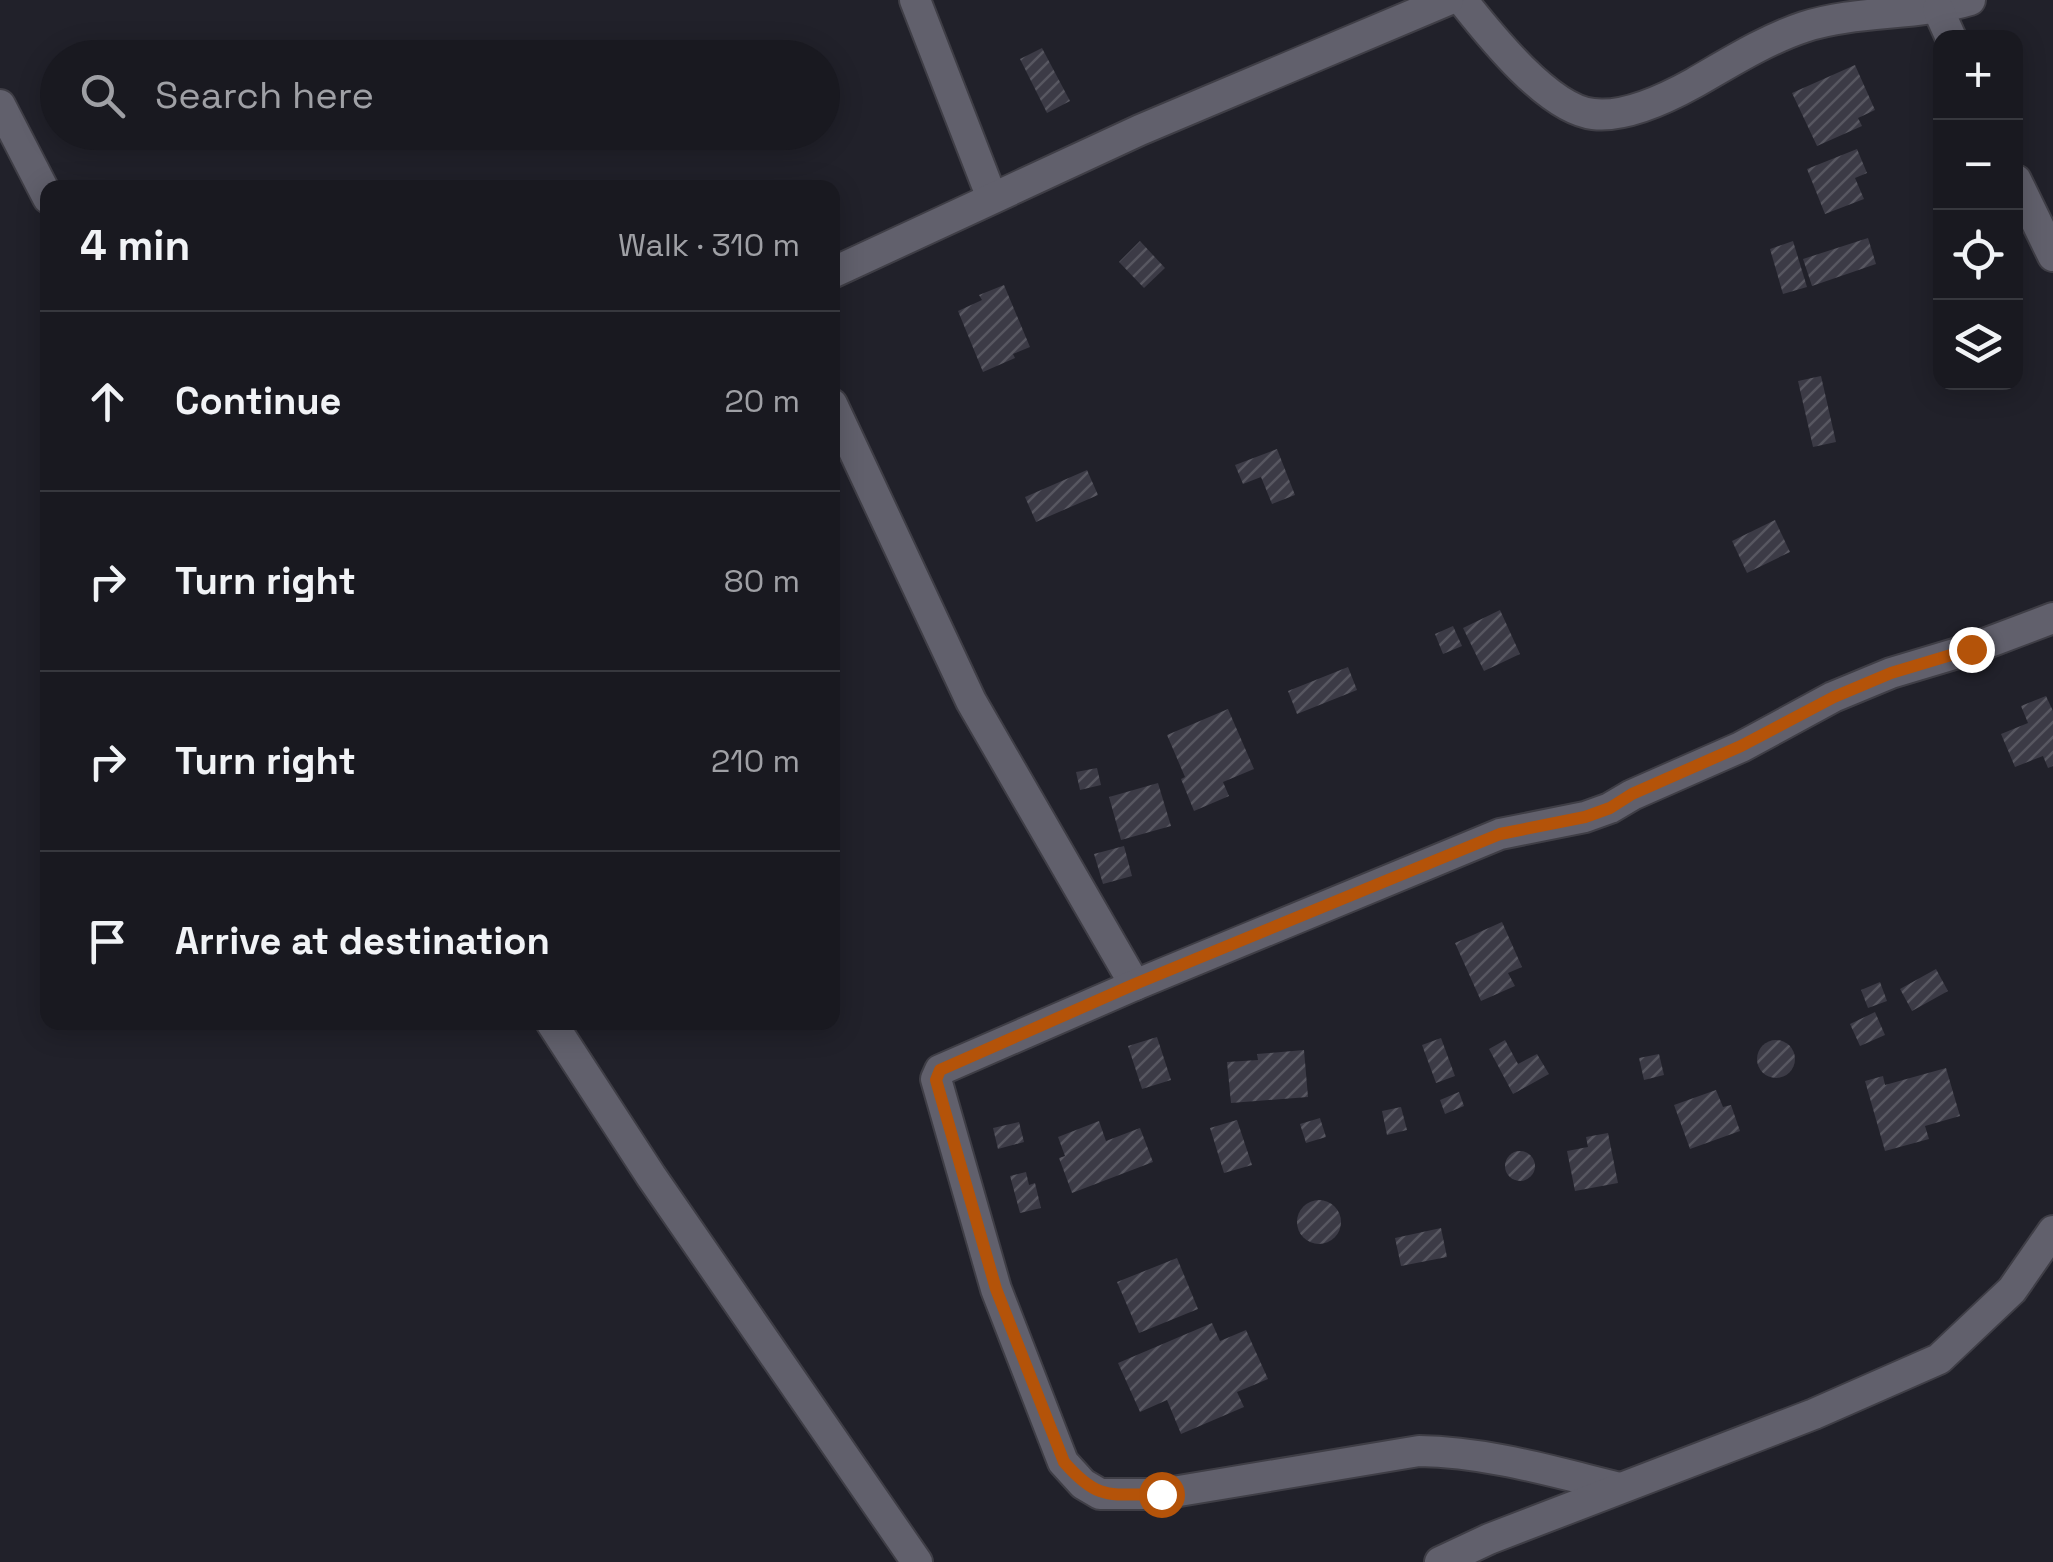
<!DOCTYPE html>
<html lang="en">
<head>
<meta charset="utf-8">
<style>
	body { margin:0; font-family:"Space Grotesk",sans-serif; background:#222229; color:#f1f3f6 }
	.controls { position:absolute; right:30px; top:30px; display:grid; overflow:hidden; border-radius:20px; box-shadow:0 5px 25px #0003 }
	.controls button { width:90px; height:90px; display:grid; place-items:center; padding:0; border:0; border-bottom:2px solid #37383e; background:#191920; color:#f1f3f6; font:50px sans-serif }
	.stop { position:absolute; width:30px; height:30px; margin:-22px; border:8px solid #b45309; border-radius:50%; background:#fff }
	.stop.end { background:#b45309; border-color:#fff; box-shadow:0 2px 10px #0008 }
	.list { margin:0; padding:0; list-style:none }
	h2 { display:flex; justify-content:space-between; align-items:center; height:130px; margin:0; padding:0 40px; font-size:42px }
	h2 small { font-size:32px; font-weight:400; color:#9fa0a5 }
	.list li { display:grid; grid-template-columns:65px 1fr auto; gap:30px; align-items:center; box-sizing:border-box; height:180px; padding:0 40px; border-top:2px solid #37383e }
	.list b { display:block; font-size:38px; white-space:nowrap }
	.list em { font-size:32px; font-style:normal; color:#9fa0a5 }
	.icon { flex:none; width:55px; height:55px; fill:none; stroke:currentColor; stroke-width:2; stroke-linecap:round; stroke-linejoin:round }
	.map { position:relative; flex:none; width:2053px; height:1562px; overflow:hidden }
	.search { position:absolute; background:#191920; box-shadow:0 5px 25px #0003; left:40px; top:40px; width:800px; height:110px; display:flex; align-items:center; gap:25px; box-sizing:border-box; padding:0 35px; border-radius:55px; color:#9fa0a5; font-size:38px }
	.panel { position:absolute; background:#191920; box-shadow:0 5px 25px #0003; left:40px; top:180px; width:800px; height:850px; border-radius:20px }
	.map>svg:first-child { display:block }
	.building { fill:url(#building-hatch) }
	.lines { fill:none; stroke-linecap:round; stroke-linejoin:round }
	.street-casing { stroke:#3f3e46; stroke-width:34 }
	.street { stroke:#61606c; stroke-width:30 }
	.route { stroke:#b45309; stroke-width:12 }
</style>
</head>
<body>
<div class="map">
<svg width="2053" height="1562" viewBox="0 0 2053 1562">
	<defs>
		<pattern id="building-hatch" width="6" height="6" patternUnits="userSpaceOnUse" patternTransform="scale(2.5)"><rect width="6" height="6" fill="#3c3b46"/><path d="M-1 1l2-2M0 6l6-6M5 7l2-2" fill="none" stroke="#585761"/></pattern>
	</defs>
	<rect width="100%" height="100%" fill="#21212a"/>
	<g class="building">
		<polygon points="1042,48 1070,101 1047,113 1020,59"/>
		<polygon points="1855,65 1875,110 1858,118 1862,126 1817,146 1792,93"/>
		<polygon points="1857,149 1867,173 1855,178 1864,199 1825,214 1807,169"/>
		<polygon points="1868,238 1876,264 1812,286 1803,259"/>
		<polygon points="1140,241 1165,268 1144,288 1119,262"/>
		<polygon points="1793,241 1807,287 1783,294 1770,249"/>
		<polygon points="1004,285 1030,347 1013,354 1015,358 983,372 958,311 982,300 979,295"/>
		<polygon points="1821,376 1836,442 1813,447 1798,381"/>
		<polygon points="1277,449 1295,495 1272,504 1261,477 1243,484 1235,465"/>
		<polygon points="1087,470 1098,495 1036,522 1025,497"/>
		<polygon points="1775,520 1790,552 1747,573 1732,541"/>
		<polygon points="1500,610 1520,654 1484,671 1463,628"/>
		<polygon points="1453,626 1462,646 1443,654 1435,634"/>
		<polygon points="1348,667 1357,690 1297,714 1288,691"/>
		<polygon points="2046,696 2053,711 2053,766 2048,768 2043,756 2015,767 2001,734 2028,723 2021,706"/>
		<polygon points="1228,709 1254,769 1223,782 1229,796 1194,811 1181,779 1185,777 1167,735"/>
		<polygon points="1097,768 1101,785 1080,790 1076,772"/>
		<polygon points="1158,783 1171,826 1121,840 1109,797"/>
		<polygon points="1124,846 1132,876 1103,884 1094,854"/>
		<polygon points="1502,922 1522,967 1508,973 1515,986 1481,1001 1455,943"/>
		<polygon points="1936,969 1948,991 1912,1011 1900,989"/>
		<polygon points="1880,982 1887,1001 1868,1008 1861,990"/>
		<polygon points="1875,1012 1885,1035 1860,1046 1850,1024"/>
		<polygon points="1157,1037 1171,1080 1142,1089 1128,1046"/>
		<polygon points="1441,1038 1455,1076 1436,1083 1422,1045"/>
		<polygon points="1505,1040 1518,1064 1537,1054 1549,1074 1513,1094 1489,1049"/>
		<circle cx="1776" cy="1059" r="19"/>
		<polygon points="1304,1050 1308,1097 1231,1103 1227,1062 1258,1060 1257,1054"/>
		<polygon points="1659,1054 1664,1075 1644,1080 1639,1058"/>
		<polygon points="1946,1068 1960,1116 1925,1126 1929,1139 1885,1151 1865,1081 1883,1076 1885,1085"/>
		<polygon points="1716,1090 1723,1107 1731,1105 1740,1131 1690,1149 1674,1105"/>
		<polygon points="1459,1092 1464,1106 1445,1114 1440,1100"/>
		<polygon points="1401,1107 1407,1130 1387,1135 1382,1111"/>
		<polygon points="1320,1118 1326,1137 1306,1143 1300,1124"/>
		<polygon points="1237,1120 1252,1165 1224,1173 1210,1128"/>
		<polygon points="1099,1121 1106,1141 1140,1128 1153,1162 1072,1193 1059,1158 1065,1156 1058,1137"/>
		<polygon points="1019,1122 1024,1142 998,1149 993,1128"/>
		<polygon points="1608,1133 1618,1183 1575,1191 1567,1151 1588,1147 1586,1137"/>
		<circle cx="1520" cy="1166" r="15"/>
		<polygon points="1026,1172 1029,1185 1035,1183 1041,1208 1020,1213 1010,1176"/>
		<circle cx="1319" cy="1222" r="22"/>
		<polygon points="1441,1228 1447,1257 1401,1266 1395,1238"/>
		<polygon points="1177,1258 1198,1309 1139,1333 1117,1282"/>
		<polygon points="1212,1323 1220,1341 1246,1330 1268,1379 1237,1392 1244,1407 1181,1434 1167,1400 1140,1412 1118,1363"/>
	</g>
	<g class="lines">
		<g class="street-casing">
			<g id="street">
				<polyline points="915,0 992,198"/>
				<path d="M1462 0C1489 34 1548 109 1593 114 1625 118 1667 98 1694 83 1729 63 1765 40 1804 27 1857 10 1916 16 1970 0"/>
				<polyline points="1938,9 1951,38"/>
				<polyline points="0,105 48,198"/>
				<polyline points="2016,180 2053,256"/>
				<polyline points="832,273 1140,130 1448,0"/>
				<polyline points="832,404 971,701 1135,985"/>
				<polyline points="551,1022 651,1176 917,1562"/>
				<path d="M1620 1488C1554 1472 1488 1452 1419 1451L1161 1494H1100L1083 1484 1063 1462 996 1289 936 1079 940 1070 1135 985 1500 834 1585 817 1610 808 1632 795 1741 747 1833 697 1891 673 1971 649 2053 618"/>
				<polyline points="1440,1562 1489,1539 1814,1414 1939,1359 2012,1290 2053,1231"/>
			</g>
		</g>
		<use href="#street" class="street"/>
	</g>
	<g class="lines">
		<path class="route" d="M1161 1494C1110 1494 1099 1502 1064 1462L996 1289 936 1080 940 1070 1135 984 1500 834 1585 817 1610 808 1632 794 1741 746 1834 697 1891 673 1971 649"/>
	</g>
</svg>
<div class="controls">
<button>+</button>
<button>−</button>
<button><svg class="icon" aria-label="locate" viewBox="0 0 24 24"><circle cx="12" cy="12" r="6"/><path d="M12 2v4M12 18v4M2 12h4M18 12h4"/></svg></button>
<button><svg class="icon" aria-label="layers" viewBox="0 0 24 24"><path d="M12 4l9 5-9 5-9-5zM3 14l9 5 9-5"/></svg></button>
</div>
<div class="stop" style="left:1161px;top:1494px"></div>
<div class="stop end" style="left:1971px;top:649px"></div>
<div class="search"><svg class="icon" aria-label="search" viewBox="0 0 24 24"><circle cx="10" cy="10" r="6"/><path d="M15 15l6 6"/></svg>Search here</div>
<section class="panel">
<h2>4 min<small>Walk · 310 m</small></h2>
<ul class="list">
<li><svg class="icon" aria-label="ahead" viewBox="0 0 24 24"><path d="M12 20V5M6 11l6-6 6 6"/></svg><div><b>Continue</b></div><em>20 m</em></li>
<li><svg class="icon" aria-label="right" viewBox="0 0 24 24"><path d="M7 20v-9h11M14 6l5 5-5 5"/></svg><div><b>Turn right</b></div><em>80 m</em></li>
<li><svg class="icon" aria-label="right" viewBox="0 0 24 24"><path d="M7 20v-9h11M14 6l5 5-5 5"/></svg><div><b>Turn right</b></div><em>210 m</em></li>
<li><svg class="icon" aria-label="arrive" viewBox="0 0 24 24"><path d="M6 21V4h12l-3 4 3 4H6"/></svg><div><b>Arrive at destination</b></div></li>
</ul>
</section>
</div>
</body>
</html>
